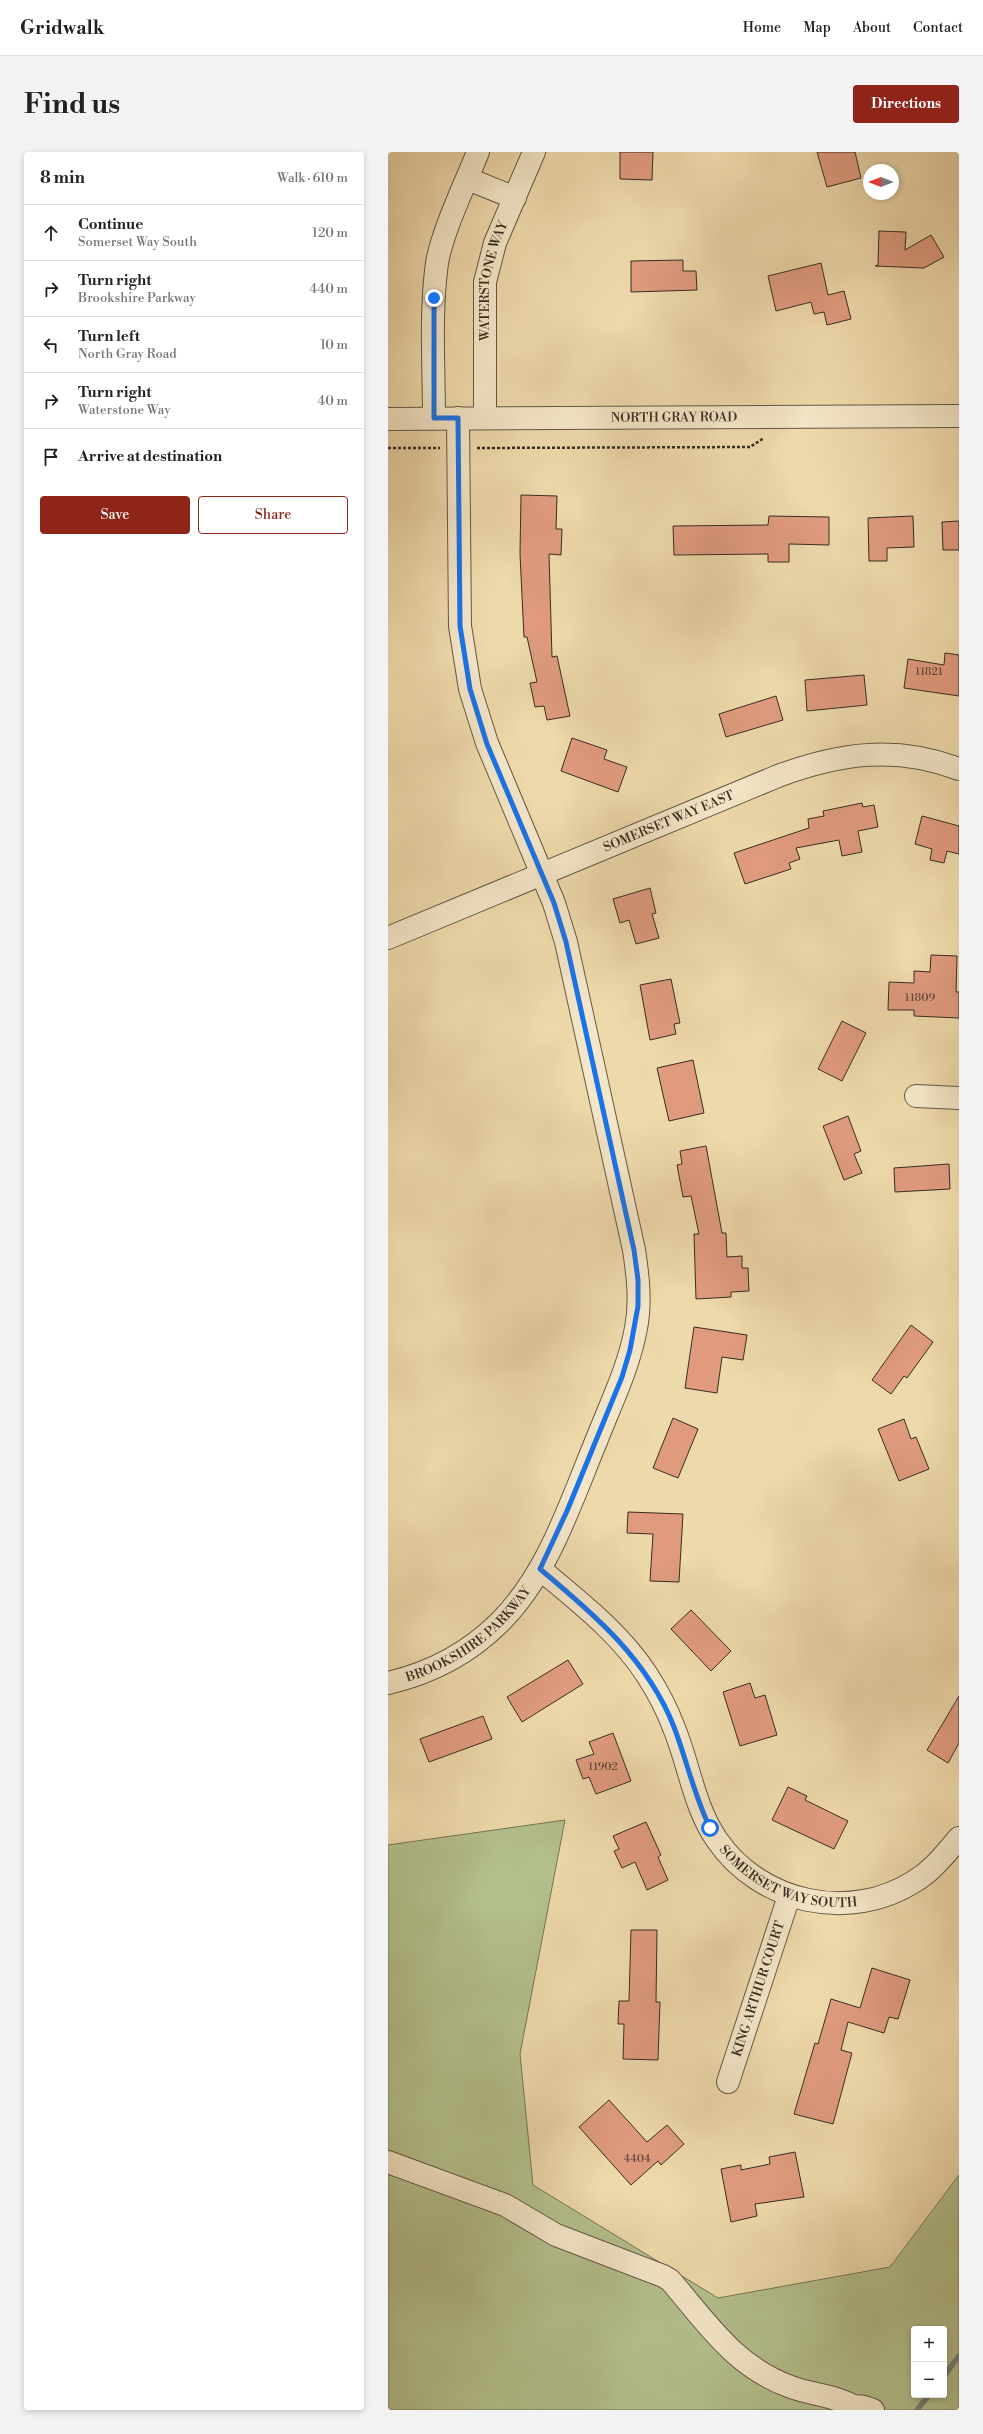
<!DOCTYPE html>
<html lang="en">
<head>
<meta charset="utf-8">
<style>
	body { margin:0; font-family:"Libre Bodoni",serif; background:#f2f2f2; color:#202124 }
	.controls { position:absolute; right:12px; bottom:12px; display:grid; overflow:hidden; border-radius:4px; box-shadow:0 2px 6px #0003 }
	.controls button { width:36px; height:36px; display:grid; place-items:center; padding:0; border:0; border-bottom:1px solid #e0e0e0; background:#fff; color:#202124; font:20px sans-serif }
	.compass { position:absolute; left:475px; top:12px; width:36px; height:36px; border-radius:50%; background:#fff; box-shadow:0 2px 6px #0003; rotate:270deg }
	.stop { position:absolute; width:12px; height:12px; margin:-9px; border:3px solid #1a73e8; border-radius:50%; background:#fff }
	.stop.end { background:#1a73e8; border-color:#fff; box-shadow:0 1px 4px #0008 }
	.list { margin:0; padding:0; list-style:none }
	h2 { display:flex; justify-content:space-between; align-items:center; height:52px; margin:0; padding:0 16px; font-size:17px }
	h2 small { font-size:13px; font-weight:400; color:#757577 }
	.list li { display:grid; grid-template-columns:26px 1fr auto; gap:12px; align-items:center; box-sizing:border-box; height:56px; padding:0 16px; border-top:1px solid #e0e0e0 }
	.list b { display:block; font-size:15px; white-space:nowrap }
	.list p { margin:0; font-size:13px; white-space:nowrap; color:#757577 }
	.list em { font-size:13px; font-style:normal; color:#757577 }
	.actions { display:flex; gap:8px; padding:12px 16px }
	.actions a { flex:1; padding:9px 0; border:1px solid #8f2418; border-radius:4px; text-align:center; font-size:14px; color:#8f2418 }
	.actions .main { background:#8f2418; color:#fff }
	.icon { flex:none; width:22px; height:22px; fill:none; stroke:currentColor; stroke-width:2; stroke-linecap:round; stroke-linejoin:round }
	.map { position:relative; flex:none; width:571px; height:2258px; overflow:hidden; border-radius:4px }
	header { display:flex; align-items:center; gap:24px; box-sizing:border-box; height:56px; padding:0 20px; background:#fff; border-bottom:1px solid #e0e0e0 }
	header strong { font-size:19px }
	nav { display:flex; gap:22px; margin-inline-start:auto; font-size:14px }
	.intro { display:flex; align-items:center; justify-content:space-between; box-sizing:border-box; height:96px; padding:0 24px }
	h1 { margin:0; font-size:28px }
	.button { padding:10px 18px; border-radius:4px; background:#8f2418; color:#fff; font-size:14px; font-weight:700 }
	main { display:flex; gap:24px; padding:0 24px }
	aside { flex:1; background:#fff; border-radius:4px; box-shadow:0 2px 6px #0003 }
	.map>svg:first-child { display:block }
	.green { fill:#b3c08d; stroke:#747658; fill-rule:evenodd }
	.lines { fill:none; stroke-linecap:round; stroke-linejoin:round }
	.stream { stroke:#74807a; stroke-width:5.5 }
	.building { fill:#e09b7f; stroke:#362d23 }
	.minor-casing { stroke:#645845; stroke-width:24 }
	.path { stroke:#362d23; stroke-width:2.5; stroke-dasharray:3 2; stroke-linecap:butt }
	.minor { stroke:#f4e6c8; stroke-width:22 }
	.route { stroke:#1a73e8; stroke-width:5 }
	.labels { text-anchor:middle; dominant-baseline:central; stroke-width:3; stroke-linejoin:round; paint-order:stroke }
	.number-label { font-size:11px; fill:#60483a }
	.street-label { font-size:13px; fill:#362d23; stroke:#f4e6c8 }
</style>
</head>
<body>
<header>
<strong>Gridwalk</strong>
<nav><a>Home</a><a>Map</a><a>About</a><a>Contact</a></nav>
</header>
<div class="intro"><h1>Find us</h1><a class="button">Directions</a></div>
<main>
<aside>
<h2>8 min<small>Walk · 610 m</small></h2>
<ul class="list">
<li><svg class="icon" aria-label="ahead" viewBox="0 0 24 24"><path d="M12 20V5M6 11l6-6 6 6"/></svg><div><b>Continue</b><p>Somerset Way South</p></div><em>120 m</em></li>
<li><svg class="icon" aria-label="right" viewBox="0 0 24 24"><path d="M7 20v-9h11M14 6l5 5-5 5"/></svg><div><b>Turn right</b><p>Brookshire Parkway</p></div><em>440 m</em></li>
<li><svg class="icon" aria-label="left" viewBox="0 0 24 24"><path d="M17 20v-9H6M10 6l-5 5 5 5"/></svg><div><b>Turn left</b><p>North Gray Road</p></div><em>10 m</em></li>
<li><svg class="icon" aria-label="right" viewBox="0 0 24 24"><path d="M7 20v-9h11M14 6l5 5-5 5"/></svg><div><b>Turn right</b><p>Waterstone Way</p></div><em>40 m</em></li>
<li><svg class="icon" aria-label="arrive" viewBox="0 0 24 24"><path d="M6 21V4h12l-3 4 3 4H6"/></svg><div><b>Arrive at destination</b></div></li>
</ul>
<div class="actions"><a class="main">Save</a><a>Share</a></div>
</aside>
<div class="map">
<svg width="571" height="2258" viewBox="0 0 571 2258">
	<rect width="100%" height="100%" fill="#eed9ab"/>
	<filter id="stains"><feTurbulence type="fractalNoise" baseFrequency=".005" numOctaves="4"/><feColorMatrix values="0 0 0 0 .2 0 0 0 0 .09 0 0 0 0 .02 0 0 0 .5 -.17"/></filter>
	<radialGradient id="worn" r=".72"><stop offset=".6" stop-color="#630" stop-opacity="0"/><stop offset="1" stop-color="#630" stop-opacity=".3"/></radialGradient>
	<path class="green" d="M177 1668 132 1902 145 2033 330 2146 502 2115 571 2023V2258H0V1693ZM526 2177H556V2243H526Z"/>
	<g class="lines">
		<g class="stream">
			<polyline points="556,2224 571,2204"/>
			<polyline points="529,2258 541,2243"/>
		</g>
	</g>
	<g class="building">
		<polygon points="232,0 265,0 264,28 232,27"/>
		<polygon points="429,0 467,0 473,26 439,35"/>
		<polygon points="491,79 518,80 517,98 543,83 556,105 536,116 487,114 490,113"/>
		<polygon points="295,108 295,119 308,119 309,138 243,140 243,109"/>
		<polygon points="433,111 440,143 456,139 463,167 439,173 436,160 426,162 423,150 388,159 380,124"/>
		<polygon points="133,343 169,344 168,377 174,377 173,403 161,402 164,505 169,504 182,564 159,568 156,554 147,555 142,531 149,530 139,485 136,485 132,402"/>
		<polygon points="381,364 441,365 441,393 401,392 401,410 380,410 380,402 286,403 285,374 380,373"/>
		<polygon points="525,364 526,395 499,396 499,409 481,409 480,366"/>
		<polygon points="571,369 571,398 555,398 554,370"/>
		<polygon points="557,501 571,503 571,544 516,536 520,507 556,513"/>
		<polygon points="476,523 479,553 419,559 417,528"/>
		<polygon points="388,544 395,568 338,585 331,562"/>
		<polygon points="184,586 219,598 216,607 239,615 230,640 173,619"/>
		<polygon points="474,651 475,655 486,653 490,675 470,679 474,700 454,704 451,688 408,696 412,707 401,711 403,717 357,732 346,701 421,676 420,667 436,664 435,659"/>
		<polygon points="534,664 571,674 571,702 559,699 556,711 542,708 544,697 527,692"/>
		<polygon points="262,736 268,761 264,762 271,786 248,792 241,768 232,771 225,747"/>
		<polygon points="543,803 569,804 568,840 571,840 571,866 526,864 526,858 500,858 501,830 526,831 526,819 542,820"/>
		<polygon points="283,827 292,871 286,872 288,882 262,888 252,833"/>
		<polygon points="454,869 478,881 454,929 430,917"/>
		<polygon points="305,908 316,961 281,969 269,916"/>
		<polygon points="460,964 473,999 466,1002 474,1021 456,1028 435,974"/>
		<polygon points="318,994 334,1081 338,1081 339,1105 354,1104 354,1116 360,1116 361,1139 343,1140 343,1145 308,1147 306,1082 311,1082 303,1044 295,1045 289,1013 294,1012 292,999"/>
		<polygon points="561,1012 562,1037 507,1040 506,1016"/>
		<polygon points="523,1173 545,1190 519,1226 516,1224 503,1242 484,1228"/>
		<polygon points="306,1175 359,1183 355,1208 334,1205 329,1241 297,1236"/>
		<polygon points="285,1266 310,1277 290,1326 265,1316"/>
		<polygon points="516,1267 523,1287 528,1285 541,1317 511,1329 490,1277"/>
		<polygon points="240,1360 295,1362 291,1430 262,1429 265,1382 239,1381"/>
		<polygon points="303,1458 343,1499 323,1519 283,1477"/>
		<polygon points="180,1508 195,1532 134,1570 119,1545"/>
		<polygon points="362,1531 367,1546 377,1543 389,1583 352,1594 335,1540"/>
		<polygon points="571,1544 571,1591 560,1611 539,1598"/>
		<polygon points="95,1564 104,1587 41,1610 32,1587"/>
		<polygon points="225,1581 243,1629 208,1642 201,1625 195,1627 188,1608 206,1602 201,1590"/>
		<polygon points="400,1635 419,1644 417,1648 460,1669 446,1697 384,1668"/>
		<polygon points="258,1670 273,1703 270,1705 280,1728 259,1738 247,1710 234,1716 226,1699 231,1697 225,1684"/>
		<polygon points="243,1778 269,1778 268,1850 272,1850 270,1908 235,1907 236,1872 230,1872 231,1849 241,1849"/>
		<polygon points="484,1816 522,1828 510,1867 501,1865 496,1881 460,1870 453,1898 464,1901 445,1972 406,1962 427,1891 430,1892 443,1847 472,1856"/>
		<polygon points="221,1948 259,1990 279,1973 296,1992 273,2013 270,2009 243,2033 191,1975"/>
		<polygon points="407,2000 416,2045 367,2052 369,2064 343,2070 333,2017 353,2013 353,2018 382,2012 381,2005"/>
	</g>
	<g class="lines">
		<g class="minor-casing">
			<g id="minor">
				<polyline points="80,27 127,46"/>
				<path d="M46 266C46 215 42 162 49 111 54 80 78 30 90 0"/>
				<path id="s1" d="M97 266V130L107 91 146 0"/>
				<path id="s2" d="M0 267 571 264"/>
				<path id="s3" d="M0 786 390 624C452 601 508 593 571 617"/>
				<polyline points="528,944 571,946"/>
				<path id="s4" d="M152 1417C190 1449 232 1481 259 1523 270 1540 279 1557 286 1576 301 1612 306 1655 329 1688 372 1751 462 1771 527 1729 545 1718 557 1702 571 1686"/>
				<path id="s5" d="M0 1531C43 1521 81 1501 112 1470 161 1421 183 1349 209 1287 223 1251 241 1215 248 1176 253 1150 250 1124 246 1098L178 790 166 751 99 591 82 537 72 474 70 266"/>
				<path id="s6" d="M340 1930 401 1744"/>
				<path d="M0 2010 117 2053 168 2083 275 2124 282 2128C319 2171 347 2215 403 2235 424 2243 447 2243 467 2255"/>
				<path d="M458 2258C466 2252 476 2254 485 2258"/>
			</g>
		</g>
		<g class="path">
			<polyline points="0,296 52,296"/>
			<polyline points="89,296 362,295 376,286"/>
		</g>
		<use href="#minor" class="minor"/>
	</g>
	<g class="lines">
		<path class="route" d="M46 146V266H70L72 474 82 537 99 592 166 751 178 790 246 1098 250 1128V1154L242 1198 234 1225 179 1359 152 1417C206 1462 260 1508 286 1575 299 1609 306 1643 322 1676"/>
	</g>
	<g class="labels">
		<g class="number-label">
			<text x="541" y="520">11821</text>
			<text x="532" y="846">11809</text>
			<text x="215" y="1615">11902</text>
			<text x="249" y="2007">4404</text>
		</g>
		<g class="street-label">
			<text stroke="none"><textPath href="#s1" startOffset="138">WATERSTONE WAY</textPath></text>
			<text stroke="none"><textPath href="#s2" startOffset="286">NORTH GRAY ROAD</textPath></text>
			<text stroke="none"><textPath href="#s3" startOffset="304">SOMERSET WAY EAST</textPath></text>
			<text stroke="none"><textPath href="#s5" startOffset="96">BROOKSHIRE PARKWAY</textPath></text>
			<text stroke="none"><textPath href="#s4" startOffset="416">SOMERSET WAY SOUTH</textPath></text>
			<text stroke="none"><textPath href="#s6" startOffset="98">KING ARTHUR COURT</textPath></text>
		</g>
	</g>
	<rect width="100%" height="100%" filter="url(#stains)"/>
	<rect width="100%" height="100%" fill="url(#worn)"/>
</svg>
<div class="controls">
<button>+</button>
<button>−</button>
</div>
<svg class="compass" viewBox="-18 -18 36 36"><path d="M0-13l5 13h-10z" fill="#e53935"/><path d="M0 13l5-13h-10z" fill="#757577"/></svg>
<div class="stop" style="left:322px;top:1676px"></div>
<div class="stop end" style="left:46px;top:146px"></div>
</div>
</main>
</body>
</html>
